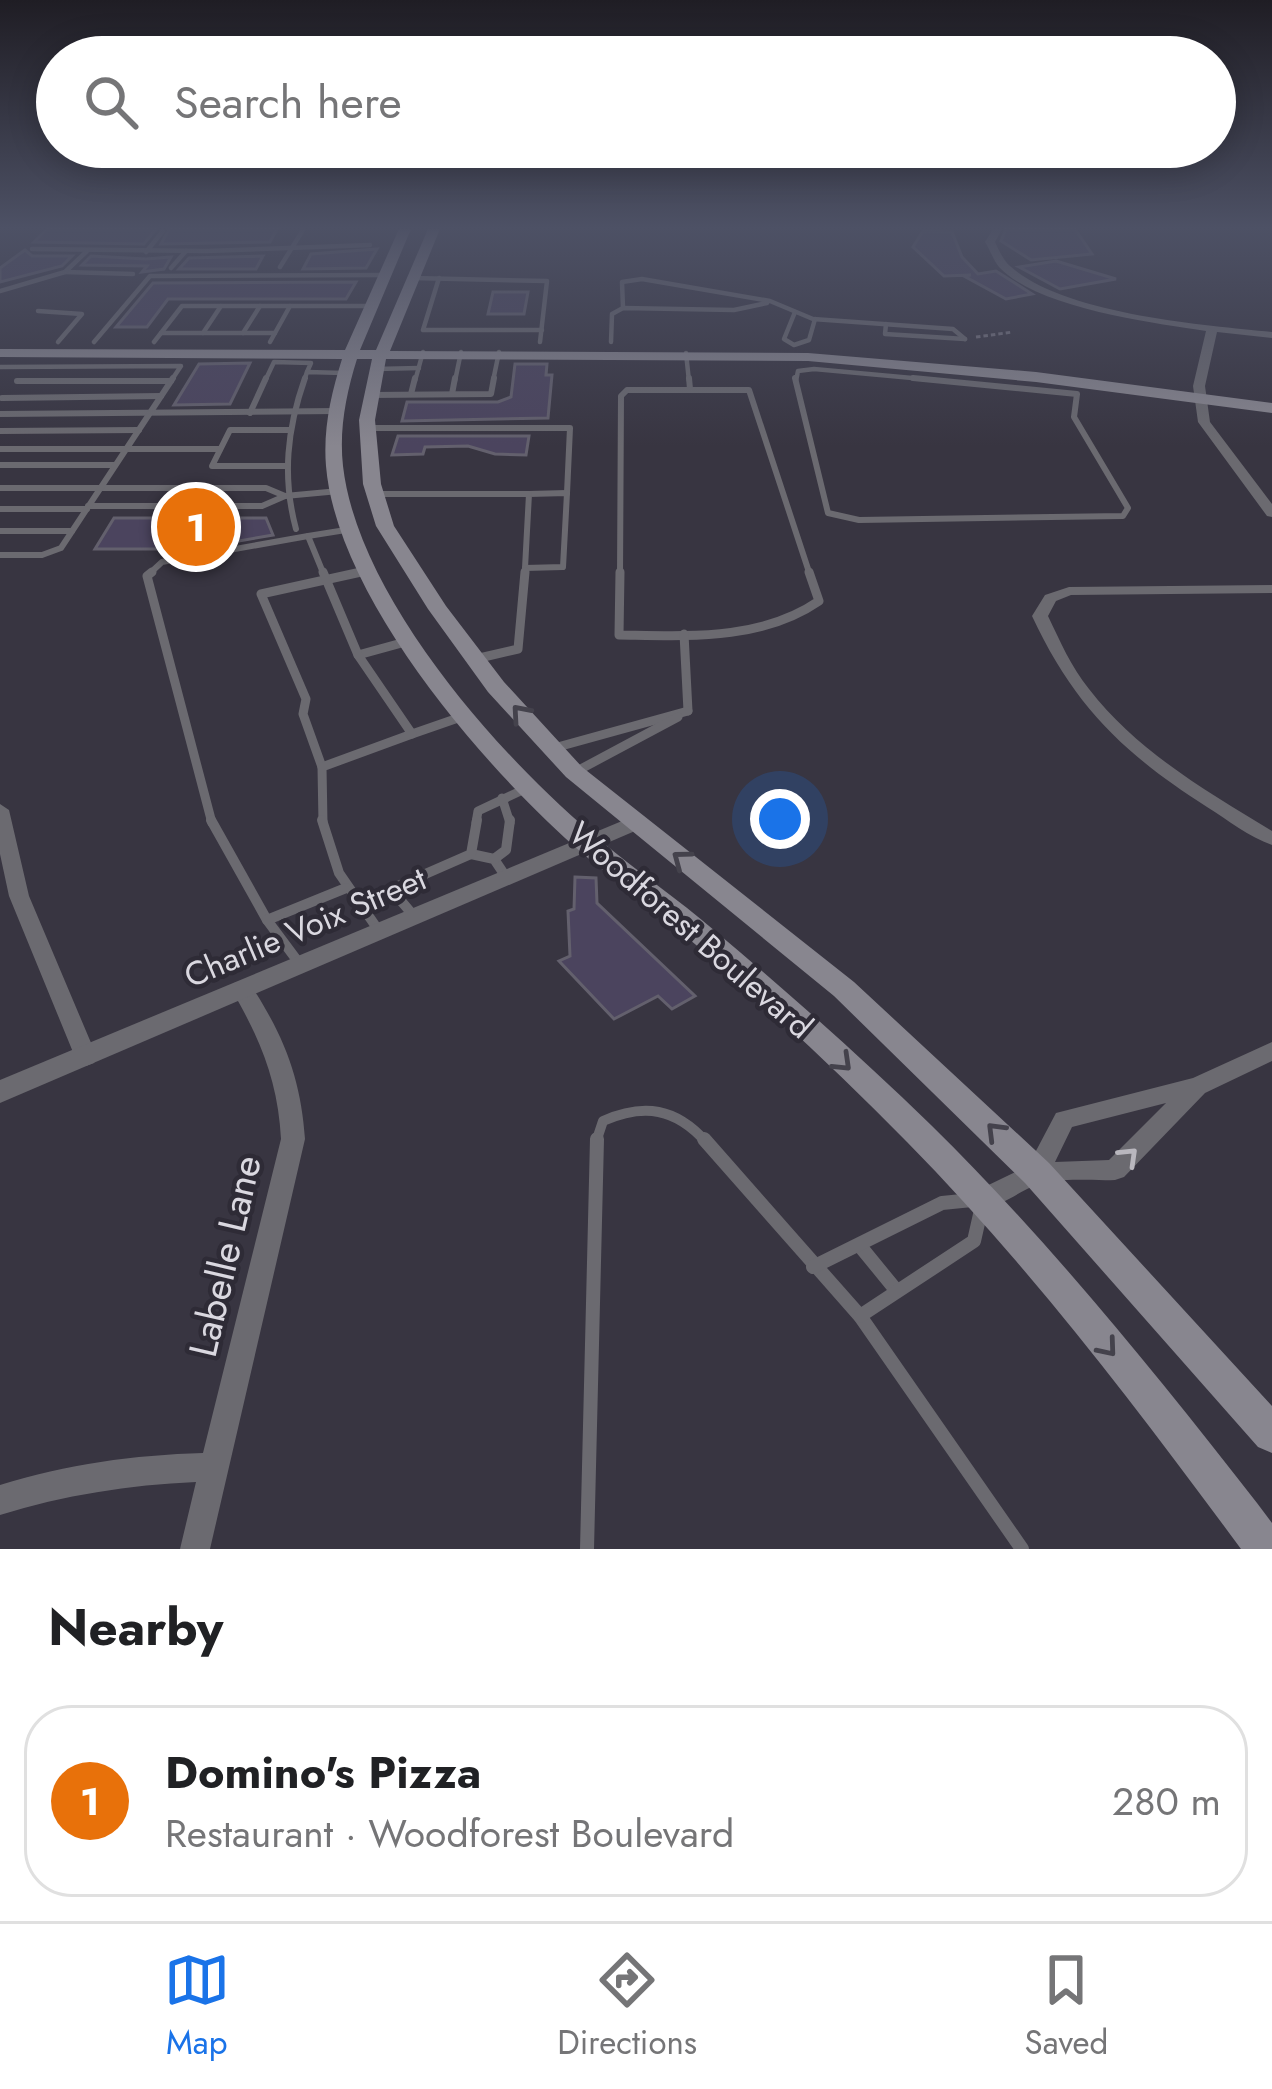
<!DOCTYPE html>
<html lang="en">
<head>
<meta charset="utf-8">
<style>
	body { margin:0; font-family:Jost,sans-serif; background:#f6f6f6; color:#202124 }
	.you { position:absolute; left:780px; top:819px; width:42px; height:42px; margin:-30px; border:9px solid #fff; border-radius:50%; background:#1a73e8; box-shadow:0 0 0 18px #1a73e833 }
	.badge { display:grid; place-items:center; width:78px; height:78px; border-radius:50%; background:#1a73e8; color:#fff; font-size:39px; font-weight:700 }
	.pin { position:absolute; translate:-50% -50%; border:6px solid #fff; box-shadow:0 3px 12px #0006 }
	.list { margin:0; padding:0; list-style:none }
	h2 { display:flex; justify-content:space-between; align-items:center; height:156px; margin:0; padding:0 48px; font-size:51px }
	h2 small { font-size:39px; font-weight:400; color:#757577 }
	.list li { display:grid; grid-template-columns:78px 1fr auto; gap:36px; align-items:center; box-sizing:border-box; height:192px; margin:0 24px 24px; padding:0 24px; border:3px solid #e0e0e0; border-radius:48px }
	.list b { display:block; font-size:45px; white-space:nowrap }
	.list p { margin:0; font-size:39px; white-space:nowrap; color:#757577 }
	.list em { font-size:39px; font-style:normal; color:#757577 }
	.icon { flex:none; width:66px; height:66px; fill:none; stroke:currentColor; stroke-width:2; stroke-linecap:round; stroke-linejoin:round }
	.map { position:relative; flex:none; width:1272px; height:1549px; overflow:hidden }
	.search { position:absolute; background:#fff; box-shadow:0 6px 30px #0003; left:36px; right:36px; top:36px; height:132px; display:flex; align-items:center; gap:30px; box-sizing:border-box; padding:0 42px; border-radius:66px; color:#757577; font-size:45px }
	.sheet { height:372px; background:#fff }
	nav { display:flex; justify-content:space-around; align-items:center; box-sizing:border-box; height:168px; border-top:3px solid #e0e0e0; background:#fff; font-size:33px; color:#757577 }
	nav a { display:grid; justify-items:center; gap:6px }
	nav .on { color:#1a73e8 }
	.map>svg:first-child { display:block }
	.building { fill:#4b445e; stroke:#63606d; stroke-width:3 }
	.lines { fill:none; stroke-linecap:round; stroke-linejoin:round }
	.path { stroke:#76737e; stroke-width:3; stroke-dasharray:4.5 3; stroke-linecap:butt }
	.service-far4 { stroke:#6b6a70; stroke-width:4.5 }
	.service-far3 { stroke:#6b6a70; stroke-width:6 }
	.service-far2 { stroke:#6b6a70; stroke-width:9 }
	.service-far1 { stroke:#6b6a70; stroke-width:10 }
	.service { stroke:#6b6a70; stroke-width:14 }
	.minor { fill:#6b6a70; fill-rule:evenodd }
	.tertiary { fill:#6b6a70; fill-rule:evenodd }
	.secondary { fill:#88868f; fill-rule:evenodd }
	.oneway { stroke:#44424c }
	.oneway2 { stroke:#b9b7be }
	.labels { text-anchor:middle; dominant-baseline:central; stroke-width:9; stroke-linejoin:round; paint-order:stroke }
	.street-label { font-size:33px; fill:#dad8e0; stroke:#2e2b36 }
	.near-street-label { font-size:39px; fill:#dad8e0; stroke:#2e2b36 }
</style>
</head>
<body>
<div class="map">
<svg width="1272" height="1549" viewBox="0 0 1272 1549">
	<rect width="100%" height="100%" fill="#383541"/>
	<g class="building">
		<polygon points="47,229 156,229 144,244 34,242"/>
		<polygon points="169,229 277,229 270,242 161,244"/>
		<polygon points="1006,229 1075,229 1092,254 1031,260 1001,241"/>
		<polygon points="923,231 952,232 962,257 978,274 996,271 1032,294 1006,299 964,276 971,275 944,276 913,247"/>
		<polygon points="377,249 366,268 303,269 311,254"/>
		<polygon points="25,250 32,256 72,256 62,266 0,282 0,268"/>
		<polygon points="91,256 146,259 171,257 164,269 142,272 147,266 82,265"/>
		<polygon points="263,256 256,269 179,269 189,258"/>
		<polygon points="1056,261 1116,279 1060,289 1019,267"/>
		<polygon points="356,282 346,299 168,299 147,327 116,327 153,283"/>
		<polygon points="493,292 528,292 524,314 488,314"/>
		<polygon points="250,363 230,404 174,405 199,364"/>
		<polygon points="515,364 547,364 546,375 552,375 548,418 402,421 407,402 498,402 511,397"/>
		<polygon points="398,436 529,436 526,455 495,454 468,446 425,447 423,454 392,455"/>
		<polygon points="114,518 266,518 273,535 193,549 95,549"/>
		<polygon points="575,877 596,878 597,903 695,996 672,1009 658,996 614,1019 559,961 570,956 568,911 574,909"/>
	</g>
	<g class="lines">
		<polyline class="path" points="976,337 1013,332"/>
		<g class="service-far4">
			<polyline points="32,249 206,251 370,245"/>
			<polyline points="146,252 163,231"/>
			<polyline points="280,267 303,230"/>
			<polyline points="171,268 186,251"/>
			<polyline points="65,272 133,274"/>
			<polyline points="413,278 547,281 540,342"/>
			<polyline points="439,278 423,330 542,330"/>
			<polyline points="0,291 65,272 87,251"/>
			<polyline points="623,308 622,282 642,279 770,301 813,319 953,329 965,339"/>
			<polyline points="38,311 82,314 58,342"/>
			<polyline points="795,312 784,339 794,345 809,340 815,319"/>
			<polyline points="886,324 885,334 965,339"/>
			<polyline points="161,333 275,333"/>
			<polyline points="203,333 221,306"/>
			<polyline points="243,333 260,306"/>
			<polyline points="94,342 150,276 386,275"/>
			<polyline points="154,342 182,306 373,306"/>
			<polyline points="270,342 290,306"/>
			<polyline points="611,342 612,314 623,308 734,310 767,303"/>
			<polyline points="686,353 689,381"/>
			<polyline points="0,367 181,366 171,381"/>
			<polyline points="376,369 419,368"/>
			<polyline points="17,381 171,381"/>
			<polyline points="265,381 274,362 311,363 307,372"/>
			<polyline points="304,381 307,372 344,373"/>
			<polyline points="415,381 423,352"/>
			<polyline points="455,381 461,352"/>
			<polyline points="493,381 499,352"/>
			<polyline points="796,381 798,371 814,369 945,381"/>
		</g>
		<g class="service-far3">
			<polyline points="689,378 690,389"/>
			<polyline points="795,378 828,513 859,520 1123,516 1128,508 1074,417 1077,394 913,378"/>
			<polyline points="17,381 171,381"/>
			<polyline points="411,394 415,378"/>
			<polyline points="452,394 455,378"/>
			<polyline points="371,395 491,394 494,378"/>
			<polyline points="2,398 161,396"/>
			<polyline points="250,413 266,378"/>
			<polyline points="0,414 337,411"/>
			<polyline points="368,428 570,428 567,493"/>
			<polyline points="0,431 139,430"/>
			<polyline points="0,449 220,449"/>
			<polyline points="0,465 115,465"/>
			<polyline points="287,466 212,466 230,430 291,430"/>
			<polyline points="0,488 266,488 285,496 339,491"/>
			<polygon points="567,493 563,567 525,568 529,494"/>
			<polyline points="376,494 529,494"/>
			<polyline points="88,506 262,506 285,496"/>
			<polyline points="0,509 87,509"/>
			<path d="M296 529C282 477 287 429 305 378"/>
			<polyline points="0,531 72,531"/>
			<polyline points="0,555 42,555 61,548 173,378"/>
			<polyline points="148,575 162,562 308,536"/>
			<polyline points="324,575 308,536 352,529"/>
			<polyline points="348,575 365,571"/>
			<polyline points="524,575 525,568"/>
			<polyline points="620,575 621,396 627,390 749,390 810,575"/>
		</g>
		<g class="service-far2">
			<polyline points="152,572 147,576 212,823"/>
			<path d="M620 572 619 635C687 636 761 641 819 601L809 572"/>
			<polyline points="684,634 688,711"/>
			<polyline points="358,655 409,641"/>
			<polyline points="475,659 518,649 525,572"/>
			<polyline points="412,734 461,717"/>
			<polyline points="554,748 688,711"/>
			<polyline points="322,767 303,714 306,699 261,594 361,572"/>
			<polyline points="577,771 678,717"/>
			<polyline points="502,798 510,823"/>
			<polyline points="323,823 322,767 412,734 358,655 323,572"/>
			<polyline points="476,823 478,811 529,787"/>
		</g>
		<g class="service-far1">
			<polyline points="211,820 267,920"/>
			<polyline points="322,820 339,873 379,931"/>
			<polyline points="471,854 494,859 506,877"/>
			<polyline points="494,859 506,850 510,820"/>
			<polyline points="413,915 391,889 471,854 477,820"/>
			<polyline points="299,963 267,920 346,888"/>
			<path d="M596 1142 603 1121C644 1103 676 1108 706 1142"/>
		</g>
		<g class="service">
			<polyline points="704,1139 860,1316 1022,1549"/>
			<polyline points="860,1246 896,1290"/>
			<polyline points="813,1267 942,1203 972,1200"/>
			<polyline points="860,1316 974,1241 981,1210"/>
			<polyline points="587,1549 597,1139"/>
		</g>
		<g class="minor">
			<path d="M993 229H1002L995 242C999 250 1003 260 1010 266 1063 314 1202 325 1272 332V338L1217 332 1205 386 1210 422 1272 504V517L1267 516 1198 422 1193 386 1206 331C1152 323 1037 308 999 267 994 261 990 250 985 242Z"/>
			<path d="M1272 585V593L1071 595 1056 601 1048 616C1060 641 1071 667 1089 689 1137 751 1206 791 1272 831V845C1249 837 1228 820 1207 807 1124 754 1074 706 1032 616L1045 595 1069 587Z"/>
			<polygon points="0,804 9,810 29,896 97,1057 94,1063 86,1066 78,1063 75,1057 9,896 0,854"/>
			<path d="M242 981C254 987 259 998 266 1010 290 1051 302 1092 305 1139L210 1549H180L196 1482C129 1485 64 1495 0 1515V1485C67 1464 134 1455 203 1453L281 1139C278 1081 260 1038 231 989L234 983Z"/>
			<path d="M1272 1042V1061L1205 1093 1124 1177 1115 1180C1091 1181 1059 1177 1037 1185 1017 1191 996 1213 974 1206L970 1199 974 1192 1028 1166 1056 1113 1193 1078ZM1166 1103 1109 1160 1055 1162 1072 1127Z"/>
		</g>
		<polygon class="tertiary" points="634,816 642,818 645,823 642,828 0,1103 0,1080"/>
		<path class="secondary" d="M399 229H411L360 350H376L428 229H440L390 351 808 353 1036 372 1272 403V413L1036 382 808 361 386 359 375 420 381 484 394 526 446 606 504 682 582 767 854 982 1049 1163 1272 1406V1453L1258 1447 1025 1183 834 996 566 777 488 692 428 609 376 526 363 484 359 420 372 359H357C346 394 339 430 343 466 358 598 502 760 601 841 638 872 678 899 715 931 789 993 862 1058 931 1125 1049 1241 1155 1372 1257 1503L1272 1523V1549H1241C1137 1408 1030 1267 907 1142 841 1075 773 1011 702 950 663 916 621 886 582 853 485 769 337 598 326 466 323 429 331 394 342 359L0 357V349L345 350Z"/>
	</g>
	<defs><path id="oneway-chevron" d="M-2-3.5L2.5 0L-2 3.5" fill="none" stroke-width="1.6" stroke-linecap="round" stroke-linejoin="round" transform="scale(3)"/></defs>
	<g class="oneway">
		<use href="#oneway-chevron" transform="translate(520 713) rotate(-131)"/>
		<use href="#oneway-chevron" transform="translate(681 859) rotate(-143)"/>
		<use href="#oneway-chevron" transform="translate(843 1063) rotate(44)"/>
		<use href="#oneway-chevron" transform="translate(995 1131) rotate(-135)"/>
		<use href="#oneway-chevron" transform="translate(1108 1348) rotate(50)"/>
	</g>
	<use class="oneway2" href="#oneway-chevron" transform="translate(1129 1156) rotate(-44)"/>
	<linearGradient id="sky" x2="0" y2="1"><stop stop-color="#1f1d24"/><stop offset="0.51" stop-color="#4d5165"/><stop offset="1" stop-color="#4d5165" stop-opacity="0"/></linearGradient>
	<rect width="1272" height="446" fill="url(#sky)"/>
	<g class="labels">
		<g class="street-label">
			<text transform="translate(305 927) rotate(-23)">Charlie Voix Street</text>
			<text transform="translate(691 930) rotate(41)">Woodforest Boulevard</text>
		</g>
		<g class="near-street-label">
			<text transform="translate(225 1256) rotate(-77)">Labelle Lane</text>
		</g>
	</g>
</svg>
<div class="you"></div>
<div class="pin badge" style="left:196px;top:527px;background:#e8710a">1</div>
<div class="search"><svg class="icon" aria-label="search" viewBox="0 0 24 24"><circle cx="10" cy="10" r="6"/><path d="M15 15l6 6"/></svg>Search here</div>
</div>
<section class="sheet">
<h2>Nearby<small></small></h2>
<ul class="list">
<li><span class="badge" style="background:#e8710a">1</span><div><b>Domino's Pizza</b><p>Restaurant · Woodforest Boulevard</p></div><em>280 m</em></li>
</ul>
</section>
<nav>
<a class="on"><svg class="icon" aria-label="map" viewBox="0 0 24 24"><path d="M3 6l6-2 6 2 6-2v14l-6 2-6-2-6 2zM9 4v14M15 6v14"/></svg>Map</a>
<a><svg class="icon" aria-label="directions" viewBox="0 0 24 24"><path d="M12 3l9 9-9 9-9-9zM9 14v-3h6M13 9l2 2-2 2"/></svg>Directions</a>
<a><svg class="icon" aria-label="saved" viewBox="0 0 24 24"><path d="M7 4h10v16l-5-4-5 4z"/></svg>Saved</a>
</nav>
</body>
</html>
